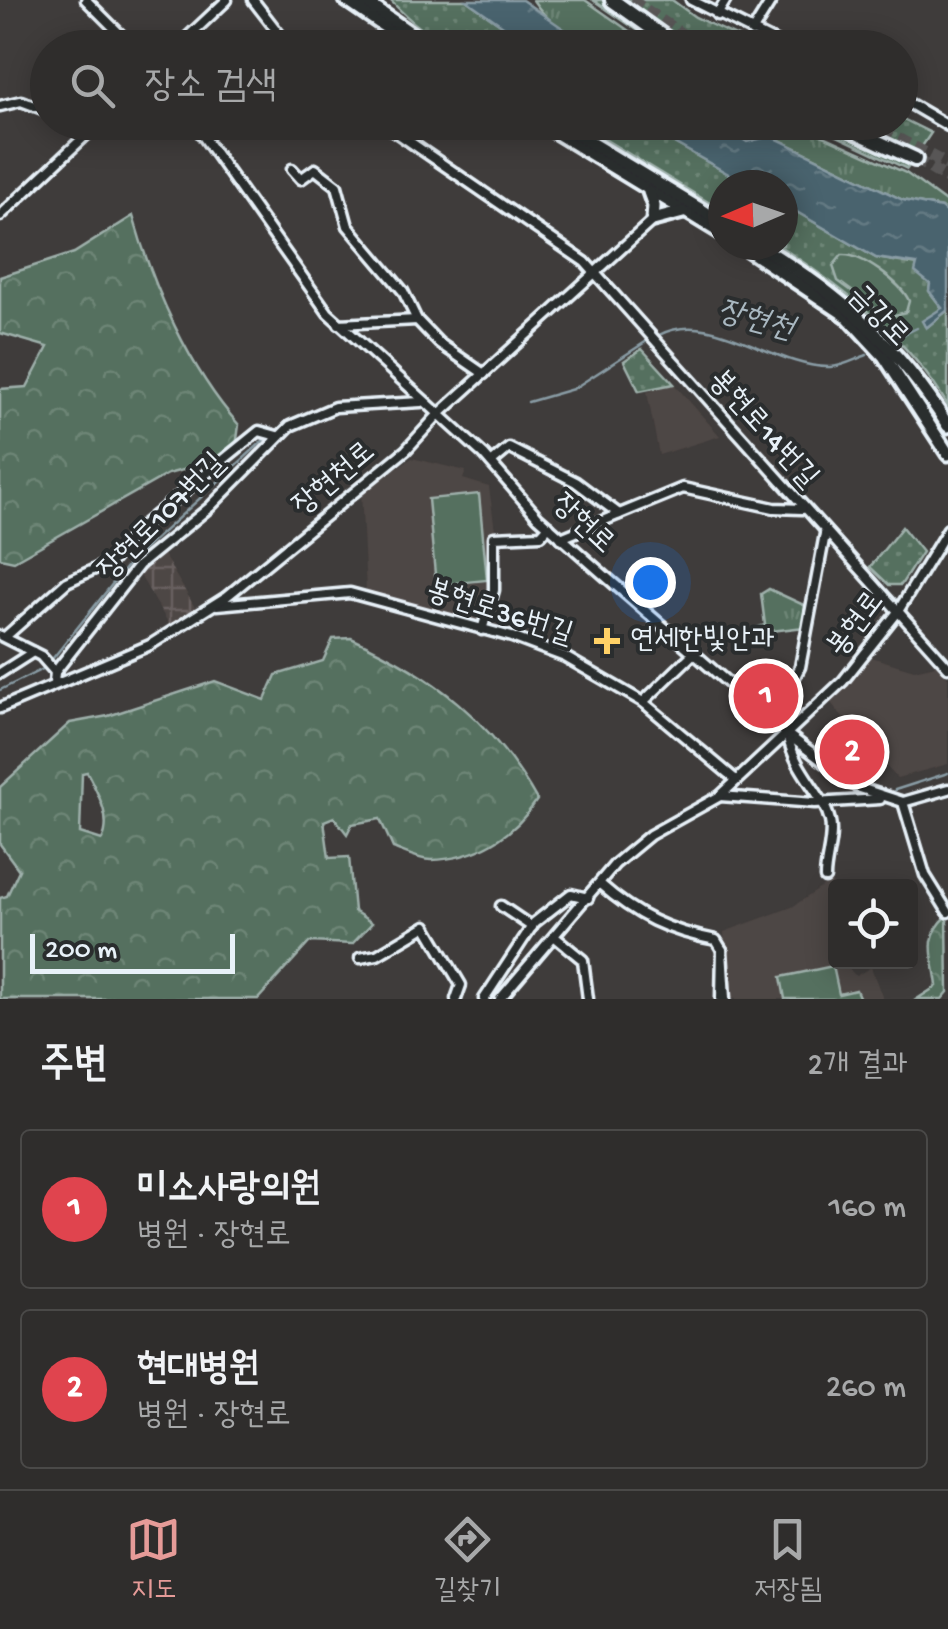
<!DOCTYPE html>
<html lang="ko">
<head>
<meta charset="utf-8">
<style>
	body { margin:0; font-family:"Gochi Hand","Poor Story",sans-serif; background:#3b3938; color:#f1f3f6 }
	.controls { position:absolute; right:30px; bottom:30px; display:grid; overflow:hidden; border-radius:10px; box-shadow:0 5px 25px #0003 }
	.controls button { width:90px; height:90px; display:grid; place-items:center; padding:0; border:0; border-bottom:2px solid #4a4948; background:#2f2d2c; color:#f1f3f6; font:50px sans-serif }
	.compass { position:absolute; left:708px; top:170px; width:90px; height:90px; border-radius:50%; background:#2f2d2c; box-shadow:0 5px 25px #0003; rotate:268deg }
	.scale { position:absolute; left:30px; bottom:25px; width:205px; box-sizing:border-box; padding-left:10px; border:5px solid #e8f1f8; border-top:0; font-size:28px; line-height:35px; white-space:nowrap; color:#e8f1f8; -webkit-text-stroke:8px #2a2d2e; paint-order:stroke }
	.you { position:absolute; left:650px; top:582px; width:35px; height:35px; margin:-25px; border:8px solid #fff; border-radius:50%; background:#1a73e8; box-shadow:0 0 0 15px #1a73e833 }
	.badge { display:grid; place-items:center; width:65px; height:65px; border-radius:50%; background:#e69b98; color:#fff; font-size:32px; font-weight:700 }
	.pin { position:absolute; translate:-50% -50%; border:5px solid #fff; box-shadow:0 2px 10px #0006 }
	.list { margin:0; padding:0; list-style:none }
	h2 { display:flex; justify-content:space-between; align-items:center; height:130px; margin:0; padding:0 40px; font-size:42px }
	h2 small { font-size:32px; font-weight:400; color:#a7a8a9 }
	.list li { display:grid; grid-template-columns:65px 1fr auto; gap:30px; align-items:center; box-sizing:border-box; height:160px; margin:0 20px 20px; padding:0 20px; border:2px solid #4a4948; border-radius:10px }
	.list b { display:block; font-size:38px; white-space:nowrap }
	.list p { margin:0; font-size:32px; white-space:nowrap; color:#a7a8a9 }
	.list em { font-size:32px; font-style:normal; color:#a7a8a9 }
	.icon { flex:none; width:55px; height:55px; fill:none; stroke:currentColor; stroke-width:2; stroke-linecap:round; stroke-linejoin:round }
	.map { position:relative; flex:none; width:948px; height:999px; overflow:hidden }
	.search { position:absolute; background:#2f2d2c; box-shadow:0 5px 25px #0003; left:30px; right:30px; top:30px; height:110px; display:flex; align-items:center; gap:25px; box-sizing:border-box; padding:0 35px; border-radius:55px; color:#a7a8a9; font-size:38px }
	.sheet { height:490px; background:#2f2d2c }
	nav { display:flex; justify-content:space-around; align-items:center; box-sizing:border-box; height:140px; border-top:2px solid #4a4948; background:#2f2d2c; font-size:28px; color:#a7a8a9 }
	nav a { display:grid; justify-items:center; gap:5px }
	nav .on { color:#e69b98 }
	.map>svg:first-child { display:block }
	.built { fill:#4e4644 }
	.industrial { fill:url(#industrial-grid) }
	.grass { fill:url(#grass-tufts); stroke:#9eb0ab; stroke-width:2.5 }
	.forest { fill:url(#forest-crowns); stroke:#9eb0ab; stroke-width:2.5; fill-rule:evenodd }
	.park { fill:url(#park-dots); stroke:#9eb0ab; stroke-width:2.5 }
	.pitch { fill:#55705e; stroke:#9eb0ab; stroke-width:2.5 }
	.water { fill:url(#water-ripples); stroke:#899ca5; stroke-width:2.5 }
	.lines { fill:none; stroke-linecap:round; stroke-linejoin:round }
	.stream { stroke:#899ca5; stroke-width:2.5 }
	.trunk-tunnel { stroke:#585757; stroke-width:12; stroke-dasharray:12 6; stroke-linecap:butt }
	.minor-casing { stroke:#e8f1f8; stroke-width:15 }
	.secondary-casing { stroke:#e8f1f8; stroke-width:19 }
	.trunk-casing { stroke:#e8f1f8; stroke-width:20 }
	.minor { stroke:#2a2d2e; stroke-width:8 }
	.secondary { stroke:#2a2d2e; stroke-width:11 }
	.trunk { stroke:#2a2d2e; stroke-width:12 }
	.poi-dot { fill:#ffd166; stroke:#2a2d2e; stroke-width:4 }
	.labels { text-anchor:middle; dominant-baseline:central; stroke-width:8; stroke-linejoin:round; paint-order:stroke }
	.street-label { font-size:30px; fill:#e8f1f8; stroke:#2a2d2e }
	.poi-label { font-size:30px; fill:#e8f1f8; stroke:#2a2d2e; text-anchor:start }
	.water-label { font-size:32px; font-style:italic; fill:#a9b8c1; stroke:#2a2d2e }
</style>
</head>
<body>
<div class="map">
<svg width="948" height="999" viewBox="0 0 948 999">
	<defs>
		<pattern id="industrial-grid" width="8" height="8" patternUnits="userSpaceOnUse" patternTransform="scale(2.5)"><rect width="8" height="8" fill="#4e4644"/><path d="M0 4h8M4 0v8" fill="none" stroke="#686160"/></pattern>
		<pattern id="grass-tufts" width="24" height="20" patternUnits="userSpaceOnUse" patternTransform="scale(2.5)"><rect width="24" height="20" fill="#55705e"/><path d="M3 7l-1-3M5 7V3M7 7l1-3M15 17l-1-3M17 17v-4M19 17l1-3" fill="none" stroke="#6d8576"/></pattern>
		<pattern id="forest-crowns" width="20" height="18" patternUnits="userSpaceOnUse" patternTransform="scale(2.5)"><rect width="20" height="18" fill="#55705e"/><path d="M2 6a3 3 0 1 1 6 0M12 15a3 3 0 1 1 6 0" fill="none" stroke="#6d8576"/></pattern>
		<pattern id="park-dots" width="8" height="8" patternUnits="userSpaceOnUse" patternTransform="scale(2.5)"><rect width="8" height="8" fill="#55705e"/><path d="M2 2h.1M6 6h.1" fill="none" stroke="#6d8576" stroke-width="1.8" stroke-linecap="round"/></pattern>
		<pattern id="water-ripples" width="26" height="14" patternUnits="userSpaceOnUse" patternTransform="scale(2.5)"><rect width="26" height="14" fill="#4a636e"/><path d="M2 4q2-2 4 0t4 0M15 11q2-2 4 0t4 0" fill="none" stroke="#647a83"/></pattern>
	</defs>
	<rect width="100%" height="100%" fill="#3f3c3b"/>
	<filter id="ink" filterUnits="userSpaceOnUse"><feTurbulence type="fractalNoise" baseFrequency=".01" numOctaves="2"/><feDisplacementMap in="SourceGraphic" scale="20" xChannelSelector="R" yChannelSelector="G"/><feConvolveMatrix kernelMatrix="1 2 1 2 8 2 1 2 1" color-interpolation-filters="sRGB"/></filter>
	<g filter="url(#ink)">
		<g class="built">
			<polygon points="674,384 720,436 659,455 647,392"/>
			<polygon points="412,458 466,471 463,479 489,487 495,530 490,531 492,591 484,621 477,626 366,591 361,491"/>
			<polygon points="871,657 914,670 936,665 948,677 948,764 897,778 884,764 860,782 817,750 848,724 828,699"/>
			<polygon points="830,882 836,886 836,962 842,962 856,976 871,967 883,999 727,999 724,932 792,907"/>
		</g>
		<polygon class="industrial" points="160,549 196,609 170,626 138,572"/>
		<g class="grass">
			<path d="M533 0H585L652 47C599 47 566 49 533 0Z"/>
			<polygon points="745,123 795,123 906,173 948,204 948,214 941,208 903,200"/>
			<polygon points="769,589 808,607 804,627 755,633 753,629 765,625 761,594"/>
		</g>
		<g class="forest">
			<path d="M133 216C153 287 189 369 239 425L236 447 215 461 168 474 14 561 0 558V389L27 387 48 347 0 333V277L74 253Z"/>
			<path d="M351 638C433 675 492 720 537 800 513 837 476 859 431 860 419 860 404 852 393 848L380 819 352 824 347 834 334 817 324 821 329 858 349 857 354 911 372 923 352 944 310 942 258 999H0V898L7 896 19 870 0 844V787L70 723 108 716 215 681 265 700 276 675 323 661 333 639ZM87 772C97 792 113 819 102 840L80 833 82 773Z"/>
			<path d="M947 916 948 992 942 999H917L937 986C934 957 922 939 947 916Z"/>
		</g>
		<g class="park">
			<path d="M390 0H466L533 47C459 47 444 56 390 0Z"/>
			<polygon points="593,0 672,0 695,17 759,47 662,47"/>
			<polygon points="901,118 931,133 907,169 810,123 900,122"/>
			<polygon points="578,123 639,123 748,185 723,185 723,211"/>
			<path d="M783 204 876 258 918 265 930 284 929 291 942 308 927 327 948 310V406C907 336 844 289 778 245H783Z"/>
			<polygon points="642,349 674,384 639,391 624,361"/>
			<polygon points="902,527 922,552 901,585 889,585 870,567"/>
		</g>
		<g class="pitch">
			<path d="M842 255C861 253 902 284 909 301L906 312 887 317 838 281 833 266Z"/>
			<polygon points="479,494 487,580 436,585 428,499"/>
			<polygon points="833,966 839,994 856,990 860,999 785,999 781,977"/>
		</g>
		<g class="water">
			<polygon points="466,0 522,0 590,47 533,47"/>
			<polygon points="639,123 717,123 747,142 771,136 903,200 941,208 948,214 948,310 926,328 922,321 942,308 929,291 930,284 915,272 917,264 876,258 783,204 783,185 748,185"/>
		</g>
		<g class="lines">
			<g class="stream">
				<path d="M657 336C712 306 772 368 830 367 841 367 856 359 867 355"/>
				<polyline points="899,337 917,328"/>
				<polyline points="528,402 573,389 650,339"/>
				<polyline points="0,690 45,668 130,562 264,440"/>
				<polyline points="895,790 948,773"/>
			</g>
			<g class="trunk-tunnel">
				<polyline points="631,0 702,48"/>
				<polyline points="866,122 948,165"/>
				<polyline points="915,159 948,179"/>
			</g>
			<g class="minor-casing">
				<g id="minor">
					<polyline points="86,0 134,48"/>
					<polyline points="253,0 290,48"/>
					<polyline points="691,0 787,48"/>
					<polyline points="717,15 726,0"/>
					<polyline points="752,32 772,0"/>
					<polyline points="176,48 227,0"/>
					<polyline points="900,98 948,126"/>
					<polyline points="0,106 21,101 48,111"/>
					<polyline points="77,122 95,127"/>
					<polyline points="193,122 328,313 484,455 538,517 605,576 787,734 857,787 903,802 948,789"/>
					<polyline points="381,122 585,262 948,667"/>
					<polyline points="292,169 301,179 315,169 337,186 348,226 403,291 417,320 439,343 484,374"/>
					<polyline points="0,216 100,122"/>
					<polyline points="339,324 417,320"/>
					<polyline points="491,463 509,448 576,482 619,514"/>
					<polyline points="561,538 683,488 774,508 802,509"/>
					<polyline points="217,605 350,593 512,637 565,657 643,702 736,780"/>
					<polyline points="482,630 494,590 494,537 541,535 549,526"/>
					<polyline points="1,636 41,656 55,672"/>
					<polyline points="5,637 67,582 112,561 137,530 259,431 277,436"/>
					<polyline points="0,673 33,652"/>
					<polyline points="54,684 55,672 139,565 210,507 290,426 335,407 421,402"/>
					<polyline points="643,702 695,652"/>
					<polyline points="0,708 150,645 226,597 406,450 437,416 653,220"/>
					<polyline points="773,719 800,667 825,534"/>
					<path d="M787 734C795 773 823 792 830 821 834 838 825 860 825 878"/>
					<polyline points="720,796 815,803 880,799"/>
					<polyline points="903,802 925,875 948,912"/>
					<path d="M600 884C636 916 668 931 716 940L722 950"/>
					<polyline points="501,906 532,927"/>
					<polyline points="555,937 583,960 588,999"/>
					<polyline points="360,958 377,955 426,926 461,985 456,999"/>
					<polyline points="484,999 534,923 571,894 588,898"/>
					<polyline points="500,999 615,864 650,835 720,796 843,681 897,613 948,529"/>
					<polyline points="721,999 722,950 725,999"/>
				</g>
			</g>
			<g class="secondary-casing">
				<g id="secondary">
					<polyline points="346,0 416,48"/>
					<polyline points="363,0 432,48"/>
					<polyline points="539,122 723,234"/>
					<polyline points="556,122 723,223"/>
					<polyline points="649,192 654,206 653,220 683,212"/>
					<polyline points="741,245 847,316 884,356 948,454"/>
					<path d="M758 245C838 293 899 346 948 426"/>
				</g>
			</g>
			<g class="trunk-casing">
				<g id="trunk">
					<polyline points="612,0 679,48"/>
					<polyline points="846,127 915,159"/>
				</g>
			</g>
			<use href="#minor" class="minor"/>
			<use href="#secondary" class="secondary"/>
			<use href="#trunk" class="trunk"/>
		</g>
	</g>
	<path class="poi-dot" d="M602 626h10v10h10v10h-10v10h-10v-10h-10v-10h10z"/>
	<g class="labels">
		<g class="street-label">
			<text transform="translate(877 317) rotate(46)">금강로</text>
			<text transform="translate(762 430) rotate(48)">봉현로14번길</text>
			<text transform="translate(335 480) rotate(-40)">장현천로</text>
			<text transform="translate(163 518) rotate(-45)">장현로107번길</text>
			<text transform="translate(582 525) rotate(43)">장현로</text>
			<text transform="translate(499 614) rotate(18)">봉현로36번길</text>
			<text transform="translate(857 625) rotate(-53)">봉현로</text>
		</g>
		<g class="poi-label">
			<text x="630" y="641">연세한빛안과</text>
		</g>
		<g class="water-label">
			<text transform="translate(755 322) rotate(15)">장현천</text>
		</g>
	</g>
</svg>
<div class="controls">
<button><svg class="icon" aria-label="locate" viewBox="0 0 24 24"><circle cx="12" cy="12" r="6"/><path d="M12 2v4M12 18v4M2 12h4M18 12h4"/></svg></button>
</div>
<svg class="compass" viewBox="-18 -18 36 36"><path d="M0-13l5 13h-10z" fill="#e53935"/><path d="M0 13l5-13h-10z" fill="#a7a8a9"/></svg>
<div class="scale">200 m</div>
<div class="you"></div>
<div class="pin badge" style="left:766px;top:696px;background:#e0444e">1</div>
<div class="pin badge" style="left:852px;top:752px;background:#e0444e">2</div>
<div class="search"><svg class="icon" aria-label="search" viewBox="0 0 24 24"><circle cx="10" cy="10" r="6"/><path d="M15 15l6 6"/></svg>장소 검색</div>
</div>
<section class="sheet">
<h2>주변<small>2개 결과</small></h2>
<ul class="list">
<li><span class="badge" style="background:#e0444e">1</span><div><b>미소사랑의원</b><p>병원 · 장현로</p></div><em>160 m</em></li>
<li><span class="badge" style="background:#e0444e">2</span><div><b>현대병원</b><p>병원 · 장현로</p></div><em>260 m</em></li>
</ul>
</section>
<nav>
<a class="on"><svg class="icon" aria-label="map" viewBox="0 0 24 24"><path d="M3 6l6-2 6 2 6-2v14l-6 2-6-2-6 2zM9 4v14M15 6v14"/></svg>지도</a>
<a><svg class="icon" aria-label="directions" viewBox="0 0 24 24"><path d="M12 3l9 9-9 9-9-9zM9 14v-3h6M13 9l2 2-2 2"/></svg>길찾기</a>
<a><svg class="icon" aria-label="saved" viewBox="0 0 24 24"><path d="M7 4h10v16l-5-4-5 4z"/></svg>저장됨</a>
</nav>
</body>
</html>
